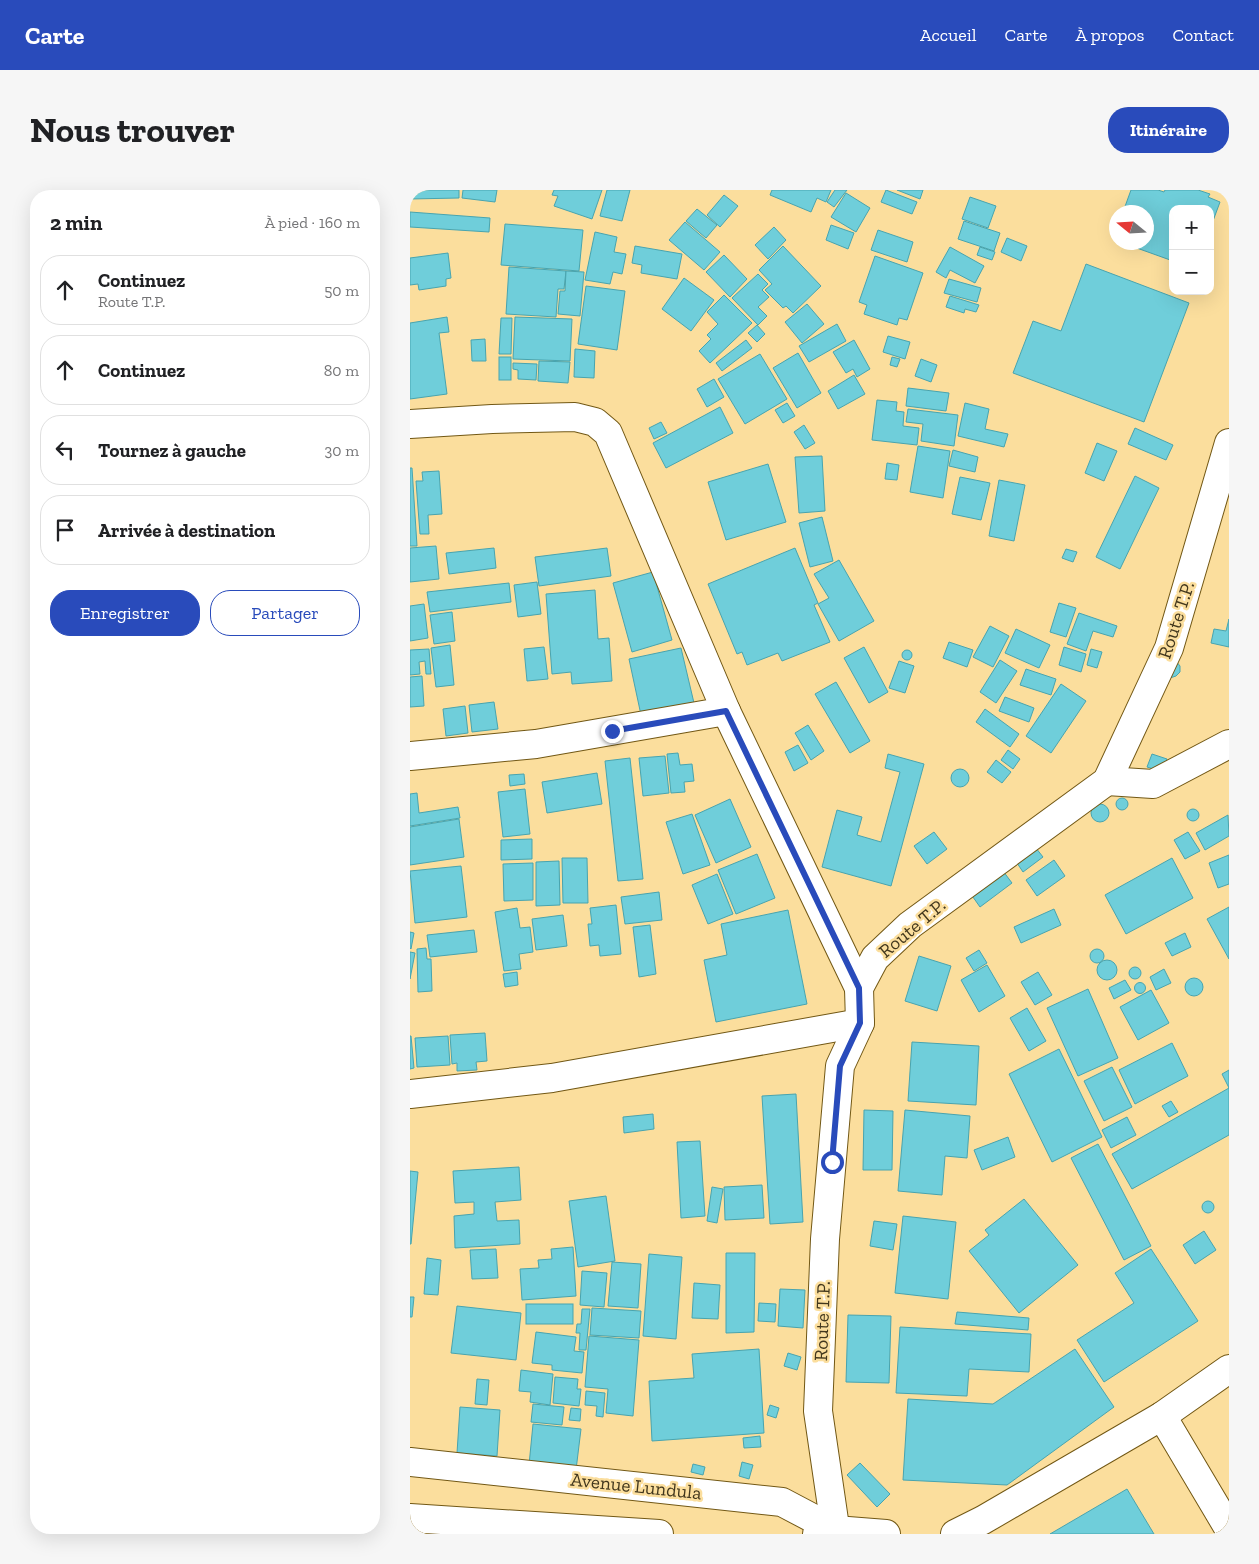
<!DOCTYPE html>
<html lang="fr">
<head>
<meta charset="utf-8">
<style>
	body { margin:0; font-family:"Zilla Slab",serif; background:#f6f6f6; color:#202124 }
	.controls { position:absolute; right:15px; top:15px; display:grid; overflow:hidden; border-radius:10px; box-shadow:0 5px 20px #0002 }
	.controls button { width:45px; height:45px; display:grid; place-items:center; padding:0; border:0; border-bottom:1px solid #e0e0e0; background:#fff; color:#202124; font:25px sans-serif }
	.compass { position:absolute; left:699px; top:15px; width:45px; height:45px; border-radius:50%; background:#fff; box-shadow:0 5px 20px #0002; rotate:288deg }
	.stop { position:absolute; width:15px; height:15px; margin:-11px; border:4px solid #294bbb; border-radius:50%; background:#fff }
	.stop.end { background:#294bbb; border-color:#fff; box-shadow:0 1px 5px #0008 }
	.list { margin:0; padding:0; list-style:none }
	h2 { display:flex; justify-content:space-between; align-items:center; height:65px; margin:0; padding:0 20px; font-size:21px }
	h2 small { font-size:16px; font-weight:400; color:#757577 }
	.list li { display:grid; grid-template-columns:32px 1fr auto; gap:15px; align-items:center; box-sizing:border-box; height:70px; margin:0 10px 10px; padding:0 10px; border:1px solid #e0e0e0; border-radius:20px }
	.list b { display:block; font-size:19px; white-space:nowrap }
	.list p { margin:0; font-size:16px; white-space:nowrap; color:#757577 }
	.list em { font-size:16px; font-style:normal; color:#757577 }
	.actions { display:flex; gap:10px; padding:15px 20px }
	.actions a { flex:1; padding:11px 0; border:1px solid #294bbb; border-radius:20px; text-align:center; font-size:18px; color:#294bbb }
	.actions .main { background:#294bbb; color:#fff }
	.icon { flex:none; width:28px; height:28px; fill:none; stroke:currentColor; stroke-width:2; stroke-linecap:round; stroke-linejoin:round }
	.map { position:relative; flex:none; width:819px; height:1344px; overflow:hidden; border-radius:20px }
	header { display:flex; align-items:center; gap:30px; box-sizing:border-box; height:70px; padding:0 25px; background:#294bbb; color:#fff }
	header strong { font-size:24px }
	nav { display:flex; gap:28px; margin-inline-start:auto; font-size:18px }
	.intro { display:flex; align-items:center; justify-content:space-between; box-sizing:border-box; height:120px; padding:0 30px }
	h1 { margin:0; font-size:35px }
	.button { padding:12px 22px; border-radius:20px; background:#294bbb; color:#fff; font-size:18px; font-weight:700 }
	main { display:flex; gap:30px; padding:0 30px }
	aside { flex:1; background:#fff; border-radius:20px; box-shadow:0 5px 20px #0002 }
	.map>svg:first-child { display:block }
	.building { fill:#6fceda; stroke:#48a4af }
	.lines { fill:none; stroke-linecap:round; stroke-linejoin:round }
	.street-casing { stroke:#725815; stroke-width:30 }
	.secondary-casing { stroke:#725815; stroke-width:30 }
	.street { stroke:#fff; stroke-width:28 }
	.secondary { stroke:#fff; stroke-width:28 }
	.route { stroke:#294bbb; stroke-width:6 }
	.labels { text-anchor:middle; dominant-baseline:central; stroke-width:5; stroke-linejoin:round; paint-order:stroke }
	.street-label { font-size:19px; fill:#42371d; stroke:#fbde9d }
</style>
</head>
<body>
<header>
<strong>Carte</strong>
<nav><a>Accueil</a><a>Carte</a><a>À propos</a><a>Contact</a></nav>
</header>
<div class="intro"><h1>Nous trouver</h1><a class="button">Itinéraire</a></div>
<main>
<aside>
<h2>2 min<small>À pied · 160 m</small></h2>
<ul class="list">
<li><svg class="icon" aria-label="ahead" viewBox="0 0 24 24"><path d="M12 20V5M6 11l6-6 6 6"/></svg><div><b>Continuez</b><p>Route T.P.</p></div><em>50 m</em></li>
<li><svg class="icon" aria-label="ahead" viewBox="0 0 24 24"><path d="M12 20V5M6 11l6-6 6 6"/></svg><div><b>Continuez</b></div><em>80 m</em></li>
<li><svg class="icon" aria-label="left" viewBox="0 0 24 24"><path d="M17 20v-9H6M10 6l-5 5 5 5"/></svg><div><b>Tournez à gauche</b></div><em>30 m</em></li>
<li><svg class="icon" aria-label="arrive" viewBox="0 0 24 24"><path d="M6 21V4h12l-3 4 3 4H6"/></svg><div><b>Arrivée à destination</b></div></li>
</ul>
<div class="actions"><a class="main">Enregistrer</a><a>Partager</a></div>
</aside>
<div class="map">
<svg width="819" height="1344" viewBox="0 0 819 1344">
	<rect width="100%" height="100%" fill="#fbde9d"/>
	<g class="building">
		<polygon points="0,0 49,0 49,8 0,9"/>
		<polygon points="53,0 87,0 85,12 52,8"/>
		<polygon points="144,0 192,0 182,29 144,16 148,6 142,5"/>
		<polygon points="197,0 220,0 212,31 190,26"/>
		<polygon points="362,0 421,0 416,12 407,8 401,22 360,5"/>
		<polygon points="425,0 437,0 424,17 417,12"/>
		<polygon points="476,0 507,12 502,24 471,12"/>
		<polygon points="487,0 513,0 510,9"/>
		<polygon points="721,0 748,0 754,2 755,0 788,0 800,4 798,7 810,12 800,39 800,19 763,19 763,71 710,52 736,52 736,22 713,22"/>
		<polygon points="436,3 460,18 446,42 421,27"/>
		<polygon points="314,5 328,16 310,37 297,25"/>
		<polygon points="560,7 586,16 578,38 552,29"/>
		<polygon points="287,19 307,35 296,48 276,31"/>
		<polygon points="0,22 80,28 79,42 0,37"/>
		<polygon points="554,31 590,43 584,61 548,49"/>
		<polygon points="275,32 310,62 294,80 259,50"/>
		<polygon points="95,34 173,40 169,81 91,75"/>
		<polygon points="421,35 444,43 438,59 416,50"/>
		<polygon points="364,37 376,50 358,69 345,55"/>
		<polygon points="468,40 503,52 497,72 461,60"/>
		<polygon points="185,42 207,47 204,62 216,64 212,84 203,82 200,94 175,90"/>
		<polygon points="597,48 617,56 611,71 591,62"/>
		<polygon points="225,56 272,64 267,89 231,83 232,75 222,73"/>
		<polygon points="373,56 411,96 383,123 376,116 373,118 355,100 362,94 349,80"/>
		<polygon points="540,57 574,76 565,93 540,80 536,88 526,82"/>
		<polygon points="570,57 585,62 582,70 567,65"/>
		<polygon points="38,63 41,88 36,89 36,96 9,100 8,94 0,95 0,68"/>
		<polygon points="314,65 337,89 320,107 296,82"/>
		<polygon points="465,66 513,83 497,130 489,128 487,135 454,124 457,115 449,112"/>
		<polygon points="676,74 779,113 734,232 603,183 623,131 651,141"/>
		<polygon points="99,77 156,81 154,99 148,99 146,127 96,124"/>
		<polygon points="156,81 174,82 170,126 148,124 150,101 155,101"/>
		<polygon points="348,84 358,94 352,100 359,107 348,117 357,126 348,135 322,108"/>
		<polygon points="274,88 304,110 281,141 252,119"/>
		<polygon points="539,89 571,98 567,112 534,103"/>
		<polygon points="176,96 215,101 207,160 168,154"/>
		<polygon points="314,105 342,133 300,173 289,161 301,149 297,145 308,134 297,122"/>
		<polygon points="540,106 569,115 566,122 555,119 554,123 536,117"/>
		<polygon points="397,114 414,134 392,153 375,132"/>
		<polygon points="37,127 39,142 29,143 37,204 0,209 0,133"/>
		<polygon points="105,127 162,129 160,171 103,169"/>
		<polygon points="91,128 102,128 101,164 89,164"/>
		<polygon points="427,134 436,151 399,172 389,156"/>
		<polygon points="347,135 355,144 347,152 338,143"/>
		<polygon points="478,146 500,152 495,169 473,162"/>
		<polygon points="75,149 76,171 62,171 61,150"/>
		<polygon points="336,150 342,158 312,181 306,173"/>
		<polygon points="444,150 460,179 447,187 443,179 436,183 423,162"/>
		<polygon points="165,159 185,161 184,188 164,187"/>
		<polygon points="388,163 411,203 387,218 363,178"/>
		<polygon points="350,164 377,209 335,234 308,189"/>
		<rect x="89" y="167" width="12" height="23"/>
		<polygon points="482,167 490,169 487,177 480,175"/>
		<polygon points="511,169 527,175 521,192 505,186"/>
		<polygon points="129,171 160,172 158,193 128,191"/>
		<polygon points="103,173 127,174 126,190 108,189 108,180 103,179"/>
		<polygon points="444,185 455,204 428,219 418,201"/>
		<polygon points="304,189 314,207 297,217 287,199"/>
		<polygon points="498,198 539,203 536,221 496,216"/>
		<polygon points="467,210 487,212 486,221 494,222 493,236 509,238 507,255 462,250"/>
		<polygon points="377,213 385,226 373,233 365,220"/>
		<polygon points="555,213 579,219 575,239 598,244 594,257 548,246"/>
		<polygon points="310,217 323,243 256,278 243,253"/>
		<polygon points="498,219 548,225 544,256 511,251 513,234 496,232"/>
		<polygon points="251,232 257,243 244,249 239,238"/>
		<polygon points="394,235 405,253 395,259 384,242"/>
		<polygon points="725,238 763,255 756,270 718,254"/>
		<polygon points="687,253 707,261 694,291 675,283"/>
		<polygon points="508,256 540,261 533,308 500,302"/>
		<polygon points="543,260 568,267 565,282 539,276"/>
		<polygon points="412,266 415,321 389,323 385,267"/>
		<polygon points="477,273 489,275 487,290 475,289"/>
		<polygon points="358,274 376,332 316,350 298,292"/>
		<polygon points="0,278 2,278 7,356 0,356"/>
		<polygon points="29,281 32,324 18,325 19,344 10,344 6,291 13,291 12,282"/>
		<polygon points="725,286 749,298 710,379 686,367"/>
		<polygon points="550,287 580,293 571,330 542,324"/>
		<polygon points="589,290 615,295 604,351 579,346"/>
		<polygon points="412,327 423,371 400,377 389,333"/>
		<polygon points="26,356 29,389 0,392 0,358"/>
		<polygon points="84,358 86,378 39,384 36,363"/>
		<polygon points="197,358 201,386 129,396 125,367"/>
		<polygon points="385,358 408,413 404,415 420,452 372,471 368,463 337,475 332,462 327,464 298,394"/>
		<polygon points="656,359 667,362 663,372 652,368"/>
		<polygon points="429,370 464,431 429,451 408,414 419,408 404,384"/>
		<polygon points="243,382 262,450 222,462 203,393"/>
		<polygon points="127,392 131,424 108,427 104,395"/>
		<polygon points="99,393 101,412 20,422 17,402"/>
		<polygon points="185,400 188,449 199,448 202,491 162,494 161,482 142,484 136,404"/>
		<polygon points="649,413 666,418 656,447 640,442"/>
		<polygon points="14,414 18,448 0,451 0,416"/>
		<polygon points="42,422 45,451 24,454 20,425"/>
		<polygon points="669,423 707,436 703,447 683,441 676,461 657,454"/>
		<polygon points="819,429 819,457 801,453 804,439 816,441"/>
		<polygon points="580,436 599,446 583,477 563,467"/>
		<polygon points="606,439 640,455 629,478 595,463"/>
		<polygon points="539,452 563,460 557,477 533,468"/>
		<polygon points="40,455 44,495 26,497 21,458"/>
		<polygon points="134,457 138,489 117,491 114,459"/>
		<polygon points="454,457 478,502 459,513 434,468"/>
		<polygon points="654,457 676,464 671,482 649,475"/>
		<polygon points="271,458 284,513 231,525 219,469"/>
		<polygon points="19,459 21,484 16,484 15,471 9,472 10,484 0,485 0,460"/>
		<polygon points="681,459 692,462 687,478 677,475"/>
		<circle cx="497" cy="465" r="5"/>
		<polygon points="590,470 607,481 586,513 570,502"/>
		<polygon points="489,471 504,476 495,503 479,498"/>
		<polygon points="766,471 770,476 770,482 766,486 760,488"/>
		<polygon points="616,479 646,489 641,505 610,495"/>
		<polygon points="12,486 14,516 0,517 0,487"/>
		<polygon points="426,492 460,551 440,563 405,504"/>
		<polygon points="651,494 676,511 641,563 616,546"/>
		<polygon points="595,507 624,518 619,532 589,521"/>
		<polygon points="84,512 88,539 62,542 59,515"/>
		<polygon points="55,516 58,543 36,546 33,519"/>
		<polygon points="575,519 609,544 600,557 566,532"/>
		<polygon points="398,535 414,561 401,570 385,543"/>
		<polygon points="388,555 398,573 384,581 375,562"/>
		<polygon points="598,560 610,569 603,579 591,570"/>
		<polygon points="268,563 270,575 282,574 284,591 274,592 275,602 261,603 257,564"/>
		<polygon points="478,564 514,574 481,696 412,677 427,620 452,627 447,645 471,652 490,582 475,578"/>
		<polygon points="742,564 757,569 753,582 737,577"/>
		<polygon points="255,566 259,603 233,606 229,568"/>
		<polygon points="220,568 233,689 208,691 195,571"/>
		<polygon points="586,570 601,582 592,593 577,582"/>
		<circle cx="550" cy="588" r="9"/>
		<polygon points="187,583 192,614 137,623 132,592"/>
		<polygon points="114,584 115,594 100,596 99,585"/>
		<polygon points="115,599 120,644 93,647 88,602"/>
		<polygon points="7,603 9,623 48,617 50,628 0,636 0,604"/>
		<circle cx="712" cy="614" r="6"/>
		<polygon points="320,609 341,657 306,673 285,625"/>
		<circle cx="690" cy="623" r="9"/>
		<circle cx="783" cy="625" r="6"/>
		<polygon points="282,624 300,675 273,684 256,632"/>
		<polygon points="818,625 819,646 795,660 786,643"/>
		<polygon points="49,629 54,667 0,675 0,637"/>
		<polygon points="524,642 537,659 517,674 504,656"/>
		<polygon points="778,642 790,661 775,669 764,650"/>
		<polygon points="122,649 122,669 91,670 91,650"/>
		<polygon points="622,653 633,667 613,682 603,667"/>
		<polygon points="347,664 365,708 326,724 308,680"/>
		<polygon points="819,665 819,694 808,698 799,673"/>
		<polygon points="152,668 177,668 178,713 153,713"/>
		<polygon points="762,668 783,708 716,744 695,705"/>
		<polygon points="644,670 655,686 627,706 616,690"/>
		<polygon points="149,671 150,715 126,716 126,672"/>
		<polygon points="123,673 123,710 94,711 93,674"/>
		<polygon points="51,676 57,727 5,733 0,681"/>
		<polygon points="590,677 602,693 570,717 558,700"/>
		<polygon points="307,684 323,724 298,734 282,695"/>
		<polygon points="249,702 252,730 215,734 211,707"/>
		<polygon points="206,715 211,764 190,766 189,755 180,756 178,734 182,734 180,718"/>
		<polygon points="819,717 819,769 797,729"/>
		<polygon points="107,718 110,738 120,737 123,762 109,764 111,779 94,781 85,722"/>
		<polygon points="644,719 651,735 611,753 604,737"/>
		<polygon points="378,720 397,814 306,832 294,770 317,765 311,734"/>
		<polygon points="153,725 157,756 126,760 122,729"/>
		<polygon points="240,735 246,784 229,787 223,737"/>
		<polygon points="64,740 67,762 20,767 17,745"/>
		<polygon points="0,742 4,743 1,759 0,758"/>
		<polygon points="775,743 781,757 762,766 755,753"/>
		<polygon points="16,758 17,769 21,769 22,801 8,802 7,759"/>
		<circle cx="687" cy="766" r="7"/>
		<polygon points="569,760 577,773 564,781 556,768"/>
		<polygon points="0,762 5,763 0,789"/>
		<polygon points="509,766 541,776 527,821 495,811"/>
		<circle cx="697" cy="780" r="10"/>
		<polygon points="577,775 595,806 569,822 551,790"/>
		<circle cx="725" cy="783" r="6"/>
		<polygon points="754,779 761,793 746,800 740,787"/>
		<polygon points="107,782 108,795 95,797 93,784"/>
		<polygon points="628,782 642,805 625,815 611,792"/>
		<circle cx="784" cy="797" r="9"/>
		<polygon points="715,790 721,800 704,809 699,798"/>
		<circle cx="730" cy="798" r="5.5"/>
		<polygon points="678,799 708,868 668,886 637,818"/>
		<polygon points="741,800 759,833 728,850 710,817"/>
		<polygon points="617,818 636,851 619,861 600,828"/>
		<polygon points="75,843 77,871 66,872 67,880 47,881 47,873 42,874 40,845"/>
		<polygon points="0,846 1,846 4,878 0,879"/>
		<polygon points="38,846 40,875 7,877 5,848"/>
		<polygon points="502,852 569,856 566,915 498,911"/>
		<polygon points="762,853 778,886 725,914 709,880"/>
		<polygon points="649,859 692,947 642,972 599,884"/>
		<polygon points="702,877 722,917 694,931 674,891"/>
		<polygon points="819,880 819,898 812,884"/>
		<polygon points="819,898 819,945 722,999 702,964"/>
		<polygon points="386,904 393,1032 360,1034 352,906"/>
		<polygon points="761,911 768,922 759,927 752,916"/>
		<polygon points="454,920 483,921 482,980 453,980"/>
		<polygon points="495,920 560,926 557,968 535,966 532,1005 488,1001"/>
		<polygon points="243,924 244,939 214,943 213,927"/>
		<polygon points="717,927 726,945 701,958 692,940"/>
		<polygon points="598,947 605,967 572,980 564,960"/>
		<polygon points="290,951 295,1026 271,1028 267,952"/>
		<polygon points="688,954 741,1056 714,1070 661,968"/>
		<polygon points="109,977 111,1010 85,1012 87,1031 109,1030 110,1054 45,1058 44,1026 64,1024 64,1012 45,1013 43,981"/>
		<polygon points="0,981 8,982 1,1054 0,1054"/>
		<polygon points="352,995 354,1028 315,1030 314,997"/>
		<polygon points="302,997 313,999 307,1033 297,1031"/>
		<polygon points="196,1006 205,1071 168,1077 159,1011"/>
		<polygon points="614,1009 668,1075 609,1123 559,1061 579,1045 575,1040"/>
		<circle cx="798" cy="1017" r="6"/>
		<polygon points="493,1026 546,1032 538,1109 485,1103"/>
		<polygon points="464,1031 487,1034 483,1060 460,1056"/>
		<polygon points="794,1041 806,1060 785,1074 773,1055"/>
		<polygon points="163,1057 166,1106 112,1110 110,1079 129,1078 128,1070 142,1069 141,1059"/>
		<polygon points="86,1059 88,1088 62,1089 60,1060"/>
		<polygon points="741,1059 788,1131 694,1192 667,1150 724,1113 705,1083"/>
		<polygon points="316,1063 345,1063 344,1142 316,1143"/>
		<polygon points="239,1064 272,1067 266,1149 233,1146"/>
		<polygon points="17,1068 31,1070 28,1105 14,1104"/>
		<polygon points="202,1072 231,1074 228,1118 198,1116"/>
		<polygon points="172,1081 197,1083 194,1117 170,1115"/>
		<polygon points="284,1093 310,1095 308,1129 282,1128"/>
		<polygon points="370,1099 395,1100 393,1138 368,1136"/>
		<polygon points="0,1107 4,1107 2,1127 0,1127"/>
		<polygon points="349,1113 366,1114 365,1132 348,1131"/>
		<rect x="116" y="1114" width="47" height="20"/>
		<polygon points="47,1116 111,1123 106,1170 41,1163"/>
		<polygon points="182,1118 231,1121 229,1148 180,1145"/>
		<polygon points="172,1119 180,1119 176,1160 169,1160 170,1143 166,1143 167,1134 171,1134"/>
		<polygon points="547,1122 619,1128 618,1140 545,1134"/>
		<polygon points="438,1125 481,1126 479,1193 436,1192"/>
		<polygon points="490,1137 621,1144 619,1182 559,1179 557,1206 486,1203"/>
		<polygon points="126,1142 166,1147 164,1161 174,1162 172,1183 142,1180 142,1175 122,1173"/>
		<polygon points="179,1146 229,1150 223,1226 196,1223 198,1199 175,1197"/>
		<polygon points="349,1159 354,1243 242,1251 239,1191 284,1188 282,1164"/>
		<polygon points="665,1159 704,1217 597,1295 493,1290 498,1209 583,1214"/>
		<polygon points="378,1163 391,1167 387,1180 374,1176"/>
		<polygon points="111,1180 143,1184 140,1215 120,1212 121,1202 109,1201"/>
		<polygon points="145,1187 168,1189 167,1199 171,1199 169,1216 143,1213"/>
		<polygon points="67,1189 79,1190 77,1215 65,1214"/>
		<polygon points="176,1201 195,1203 193,1227 186,1226 187,1216 175,1215"/>
		<polygon points="123,1214 154,1217 152,1235 121,1232"/>
		<polygon points="360,1215 369,1218 366,1228 357,1225"/>
		<polygon points="50,1217 90,1220 87,1266 47,1263"/>
		<polygon points="161,1218 171,1219 170,1231 159,1230"/>
		<polygon points="123,1234 171,1239 166,1280 119,1275"/>
		<polygon points="350,1246 351,1257 334,1258 333,1248"/>
		<polygon points="332,1272 343,1275 339,1289 329,1286"/>
		<polygon points="450,1273 480,1304 467,1317 437,1285"/>
		<polygon points="283,1274 295,1277 293,1285 281,1282"/>
		<polygon points="717,1299 744,1344 640,1344"/>
	</g>
	<g class="lines">
		<g class="street-casing">
			<g id="street">
				<polyline points="0,234 82,229 165,227 185,232 198,243 316,521 449,798"/>
				<polyline points="0,566 126,554 316,521"/>
				<polyline points="697,591 743,594 819,554"/>
				<polyline points="0,904 142,888 450,833"/>
				<polyline points="752,1226 819,1339"/>
				<polyline points="0,1272 372,1312 425,1340"/>
				<polyline points="0,1328 249,1344"/>
				<polyline points="407,1344 425,1340 476,1344"/>
				<polyline points="545,1344 573,1330 752,1226 819,1179"/>
			</g>
		</g>
		<g class="secondary-casing">
			<polyline id="secondary" points="426,1344 408,1221 415,1049 430,876 450,833 449,798 465,768 500,735 697,591 759,458 819,253"/>
		</g>
		<use href="#street" class="street"/>
		<use href="#secondary" class="secondary"/>
	</g>
	<g class="lines">
		<polyline class="route" points="202,541 316,521 449,798 450,833 430,876 422,972"/>
	</g>
	<g class="labels">
		<g class="street-label">
			<text transform="translate(766 430) rotate(-72)">Route T.P.</text>
			<text transform="translate(502 738) rotate(-40)">Route T.P.</text>
			<text transform="translate(412 1131) rotate(-88)">Route T.P.</text>
			<text transform="translate(226 1296) rotate(6)">Avenue Lundula</text>
		</g>
	</g>
</svg>
<div class="controls">
<button>+</button>
<button>−</button>
</div>
<svg class="compass" viewBox="-18 -18 36 36"><path d="M0-13l5 13h-10z" fill="#e53935"/><path d="M0 13l5-13h-10z" fill="#757577"/></svg>
<div class="stop" style="left:422px;top:972px"></div>
<div class="stop end" style="left:202px;top:541px"></div>
</div>
</main>
</body>
</html>
